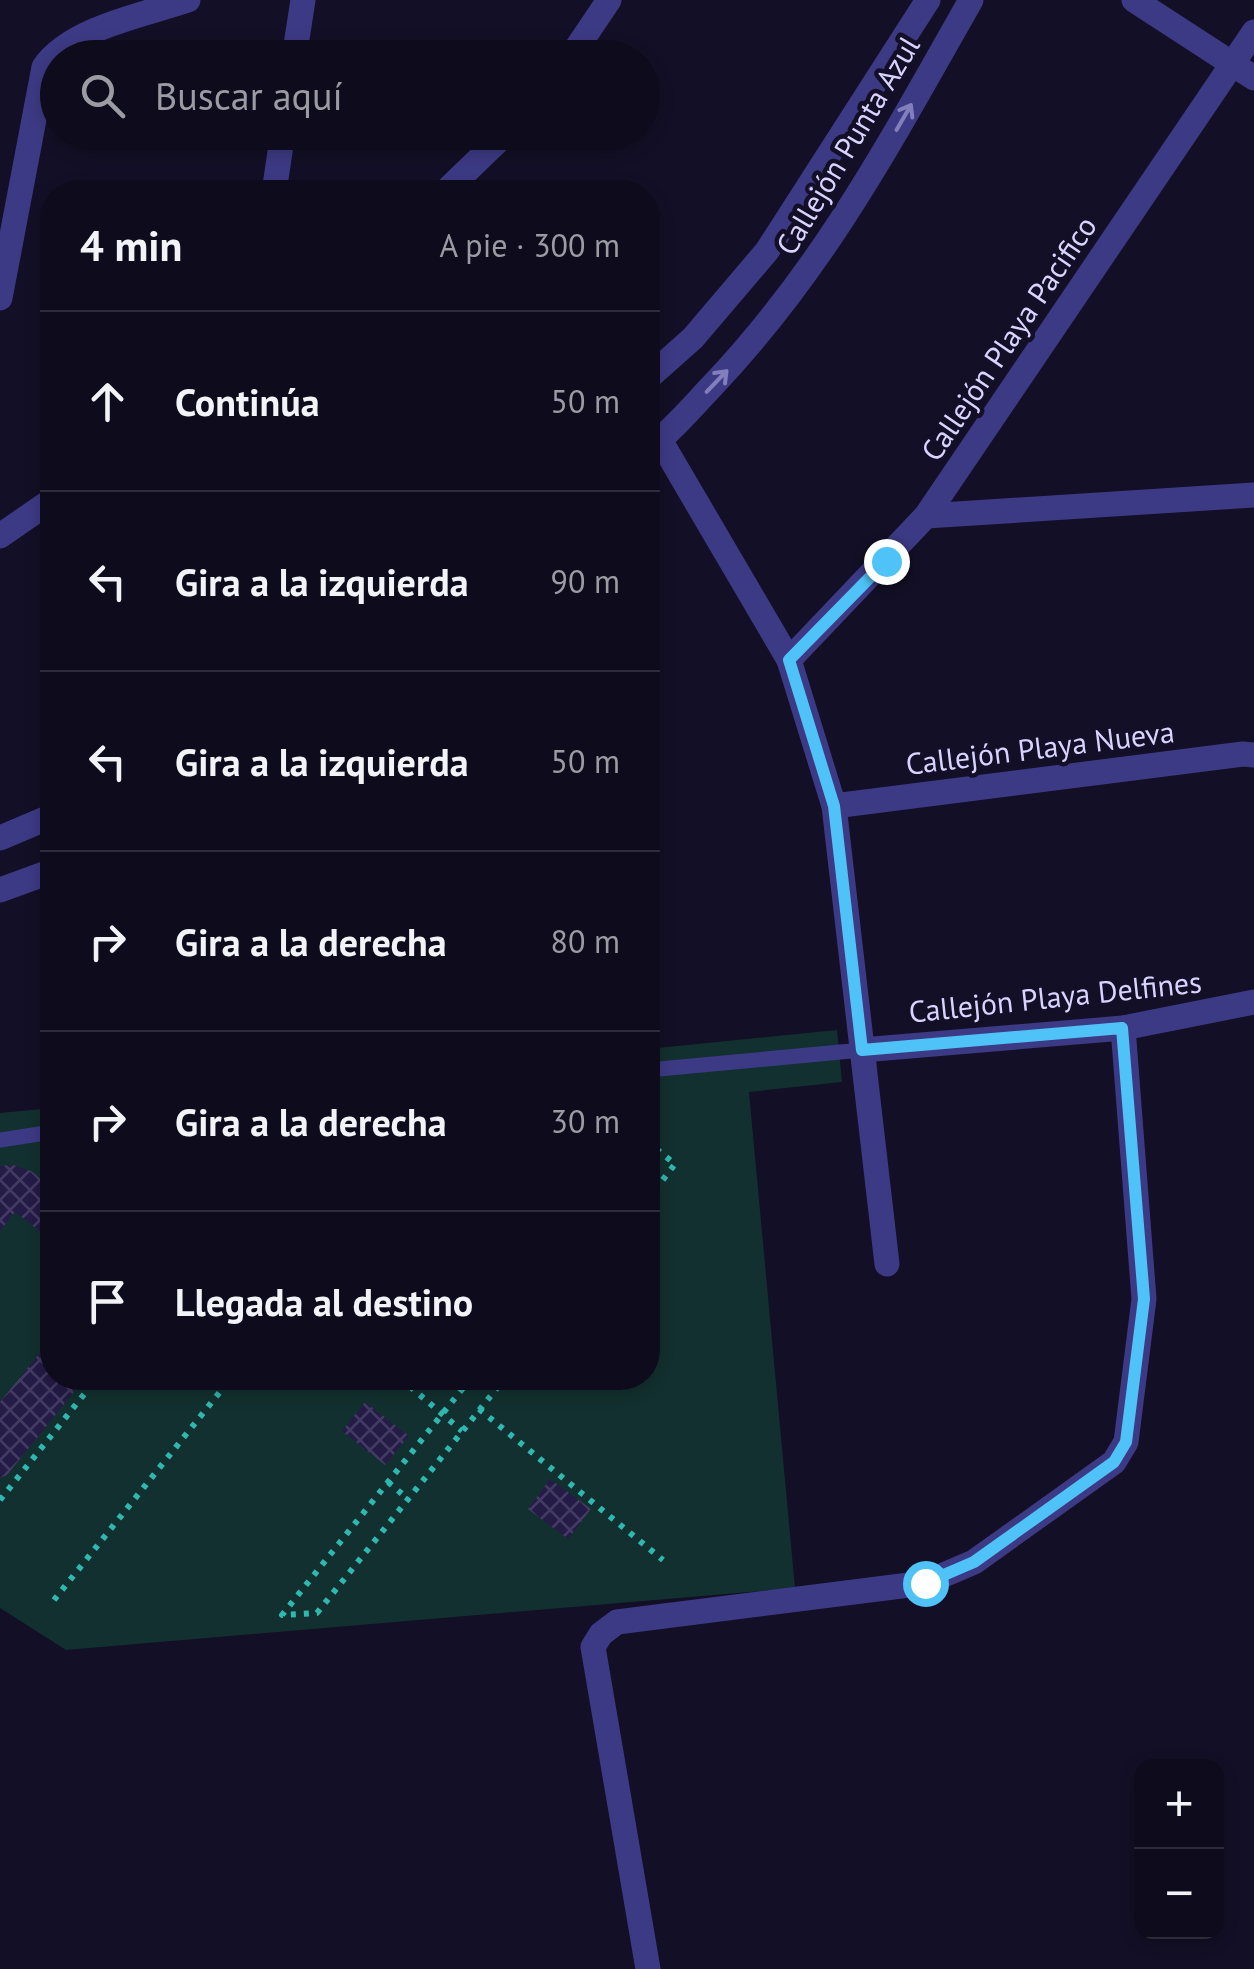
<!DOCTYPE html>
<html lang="es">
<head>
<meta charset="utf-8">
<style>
	body { margin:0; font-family:"PT Sans",sans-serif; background:#1c1929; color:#f1f3f6 }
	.controls { position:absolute; right:30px; bottom:30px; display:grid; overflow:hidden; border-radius:20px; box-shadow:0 5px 15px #0003 }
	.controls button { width:90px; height:90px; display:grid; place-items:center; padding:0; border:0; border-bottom:2px solid #2e2b3b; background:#0e0b1c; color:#f1f3f6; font:50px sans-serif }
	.stop { position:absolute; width:30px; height:30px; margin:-22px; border:8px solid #4fc3f7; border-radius:50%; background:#fff }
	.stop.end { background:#4fc3f7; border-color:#fff; box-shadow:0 2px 10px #0008 }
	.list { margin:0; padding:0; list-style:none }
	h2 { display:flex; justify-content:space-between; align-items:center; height:130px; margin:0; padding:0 40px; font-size:42px }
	h2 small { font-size:32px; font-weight:400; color:#9b9ba3 }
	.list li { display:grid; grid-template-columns:65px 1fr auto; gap:30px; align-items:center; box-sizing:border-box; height:180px; padding:0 40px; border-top:2px solid #2e2b3b }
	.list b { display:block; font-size:38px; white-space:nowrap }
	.list em { font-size:32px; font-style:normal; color:#9b9ba3 }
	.icon { flex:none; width:55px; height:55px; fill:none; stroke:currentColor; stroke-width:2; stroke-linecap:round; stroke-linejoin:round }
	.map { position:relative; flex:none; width:1254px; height:1969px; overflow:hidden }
	.search { position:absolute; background:#0e0b1c; box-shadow:0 5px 15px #0003; left:40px; top:40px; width:620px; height:110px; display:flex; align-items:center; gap:25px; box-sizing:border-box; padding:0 35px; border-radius:55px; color:#9b9ba3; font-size:38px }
	.panel { position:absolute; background:#0e0b1c; box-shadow:0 5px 15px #0003; left:40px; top:180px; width:620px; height:1210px; border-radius:40px }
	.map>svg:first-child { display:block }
	.park { fill:#12302f }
	.building { fill:url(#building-cross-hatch) }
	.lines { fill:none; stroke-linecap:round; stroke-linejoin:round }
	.path { stroke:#2fb8b0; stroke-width:6; stroke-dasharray:5 8; stroke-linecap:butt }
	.service { stroke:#3d3a85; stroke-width:15 }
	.minor { stroke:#3d3a85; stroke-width:25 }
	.tertiary { stroke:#3d3a85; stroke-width:25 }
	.oneway { stroke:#837fbc }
	.route { stroke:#4fc3f7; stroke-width:12 }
	.labels { text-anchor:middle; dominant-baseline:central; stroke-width:9; stroke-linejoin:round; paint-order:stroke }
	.street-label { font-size:30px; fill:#d9d4ff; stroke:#130f26 }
</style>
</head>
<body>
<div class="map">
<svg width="1254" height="1969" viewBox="0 0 1254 1969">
	<defs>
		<pattern id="building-cross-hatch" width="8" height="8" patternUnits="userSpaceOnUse" patternTransform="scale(2.5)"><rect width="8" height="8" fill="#241b47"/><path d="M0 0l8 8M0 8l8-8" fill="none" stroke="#433b63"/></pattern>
	</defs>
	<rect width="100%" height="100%" fill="#130f26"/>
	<polygon class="park" points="837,1030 842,1082 749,1092 795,1588 66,1650 0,1608 0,1113 52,1108 52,1378 648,1378 648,1049"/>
	<g class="building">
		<polygon points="13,1165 31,1171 52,1188 51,1240 15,1212 0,1231 0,1166"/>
		<polygon points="52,1338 52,1378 85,1378 7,1475 0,1478 0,1402"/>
		<polygon points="365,1402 409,1436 385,1465 342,1431"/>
		<polygon points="550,1479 591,1509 568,1539 528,1509"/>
	</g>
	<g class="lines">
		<g class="path">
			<polyline points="648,1157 655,1148 675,1164 648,1199"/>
			<polyline points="400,1378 462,1431"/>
			<polyline points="471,1378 282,1615 317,1613 505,1378"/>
			<polyline points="479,1409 663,1560"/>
			<polyline points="388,1482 408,1499"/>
			<polyline points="0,1500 97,1378"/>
			<polyline points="54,1600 231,1378"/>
		</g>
		<g class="service">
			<polyline points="648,1070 862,1050"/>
			<polyline points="0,1140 52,1132"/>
		</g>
		<g class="minor">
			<polyline points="294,58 303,0"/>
			<polyline points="570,58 609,0"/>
			<polyline points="274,192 283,132"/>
			<polyline points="445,192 507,132"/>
			<path d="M0 298 44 67C71 28 144 15 188 0"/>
			<polyline points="660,440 789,660 834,806 887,1264"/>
			<polyline points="926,516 1254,495"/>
			<polyline points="0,536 52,500"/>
			<polyline points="789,660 926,516 1254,32"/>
			<polyline points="834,806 1243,754 1254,755"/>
			<polyline points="862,1050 1123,1028 1254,1002"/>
			<polyline points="648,1969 593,1647 601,1634 617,1622 925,1583 974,1562 1114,1462 1126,1442 1144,1299 1123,1028"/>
		</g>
		<g class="tertiary">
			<polyline points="1134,0 1254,78"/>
			<polyline points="648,378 693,338 767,251 928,0"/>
			<path d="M648 449C672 431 692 407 713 385 824 268 892 139 971 0"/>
			<polyline points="0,838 52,816"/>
			<polyline points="0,890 52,871"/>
		</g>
	</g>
	<defs><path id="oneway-shaft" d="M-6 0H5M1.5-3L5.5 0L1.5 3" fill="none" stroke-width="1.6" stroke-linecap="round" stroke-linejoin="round" transform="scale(2.5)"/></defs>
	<g class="oneway">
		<use href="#oneway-shaft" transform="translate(904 117) rotate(-60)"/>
		<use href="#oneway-shaft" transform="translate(717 381) rotate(-46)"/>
	</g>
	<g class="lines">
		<polyline class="route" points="886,561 789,660 834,806 862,1050 1122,1028 1144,1299 1126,1442 1114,1462 974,1562 925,1583"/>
	</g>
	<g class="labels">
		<g class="street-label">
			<text transform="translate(847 145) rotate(-59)">Callejón Punta Azul</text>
			<text transform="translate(1008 338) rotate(-56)">Callejón Playa Pacifico</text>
			<text transform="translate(1040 747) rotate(-7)">Callejón Playa Nueva</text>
			<text transform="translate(1055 996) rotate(-6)">Callejón Playa Delfines</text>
		</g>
	</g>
</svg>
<div class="controls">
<button>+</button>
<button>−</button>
</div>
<div class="stop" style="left:925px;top:1583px"></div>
<div class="stop end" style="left:886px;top:561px"></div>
<div class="search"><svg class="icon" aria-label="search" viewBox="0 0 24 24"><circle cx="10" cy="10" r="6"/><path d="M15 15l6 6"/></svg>Buscar aquí</div>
<section class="panel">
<h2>4 min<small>A pie · 300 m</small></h2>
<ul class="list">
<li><svg class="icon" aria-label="ahead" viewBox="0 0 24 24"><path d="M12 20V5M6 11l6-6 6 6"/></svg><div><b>Continúa</b></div><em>50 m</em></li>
<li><svg class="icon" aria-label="left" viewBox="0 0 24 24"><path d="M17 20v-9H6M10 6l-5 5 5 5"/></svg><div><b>Gira a la izquierda</b></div><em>90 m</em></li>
<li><svg class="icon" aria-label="left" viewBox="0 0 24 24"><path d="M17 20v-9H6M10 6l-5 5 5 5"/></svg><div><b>Gira a la izquierda</b></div><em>50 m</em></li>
<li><svg class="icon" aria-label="right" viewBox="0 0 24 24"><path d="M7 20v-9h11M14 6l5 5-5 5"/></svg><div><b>Gira a la derecha</b></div><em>80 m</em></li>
<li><svg class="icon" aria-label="right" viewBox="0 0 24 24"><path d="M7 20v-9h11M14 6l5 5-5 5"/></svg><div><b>Gira a la derecha</b></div><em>30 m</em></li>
<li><svg class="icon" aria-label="arrive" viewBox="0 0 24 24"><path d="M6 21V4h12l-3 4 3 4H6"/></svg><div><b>Llegada al destino</b></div></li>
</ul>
</section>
</div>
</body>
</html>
